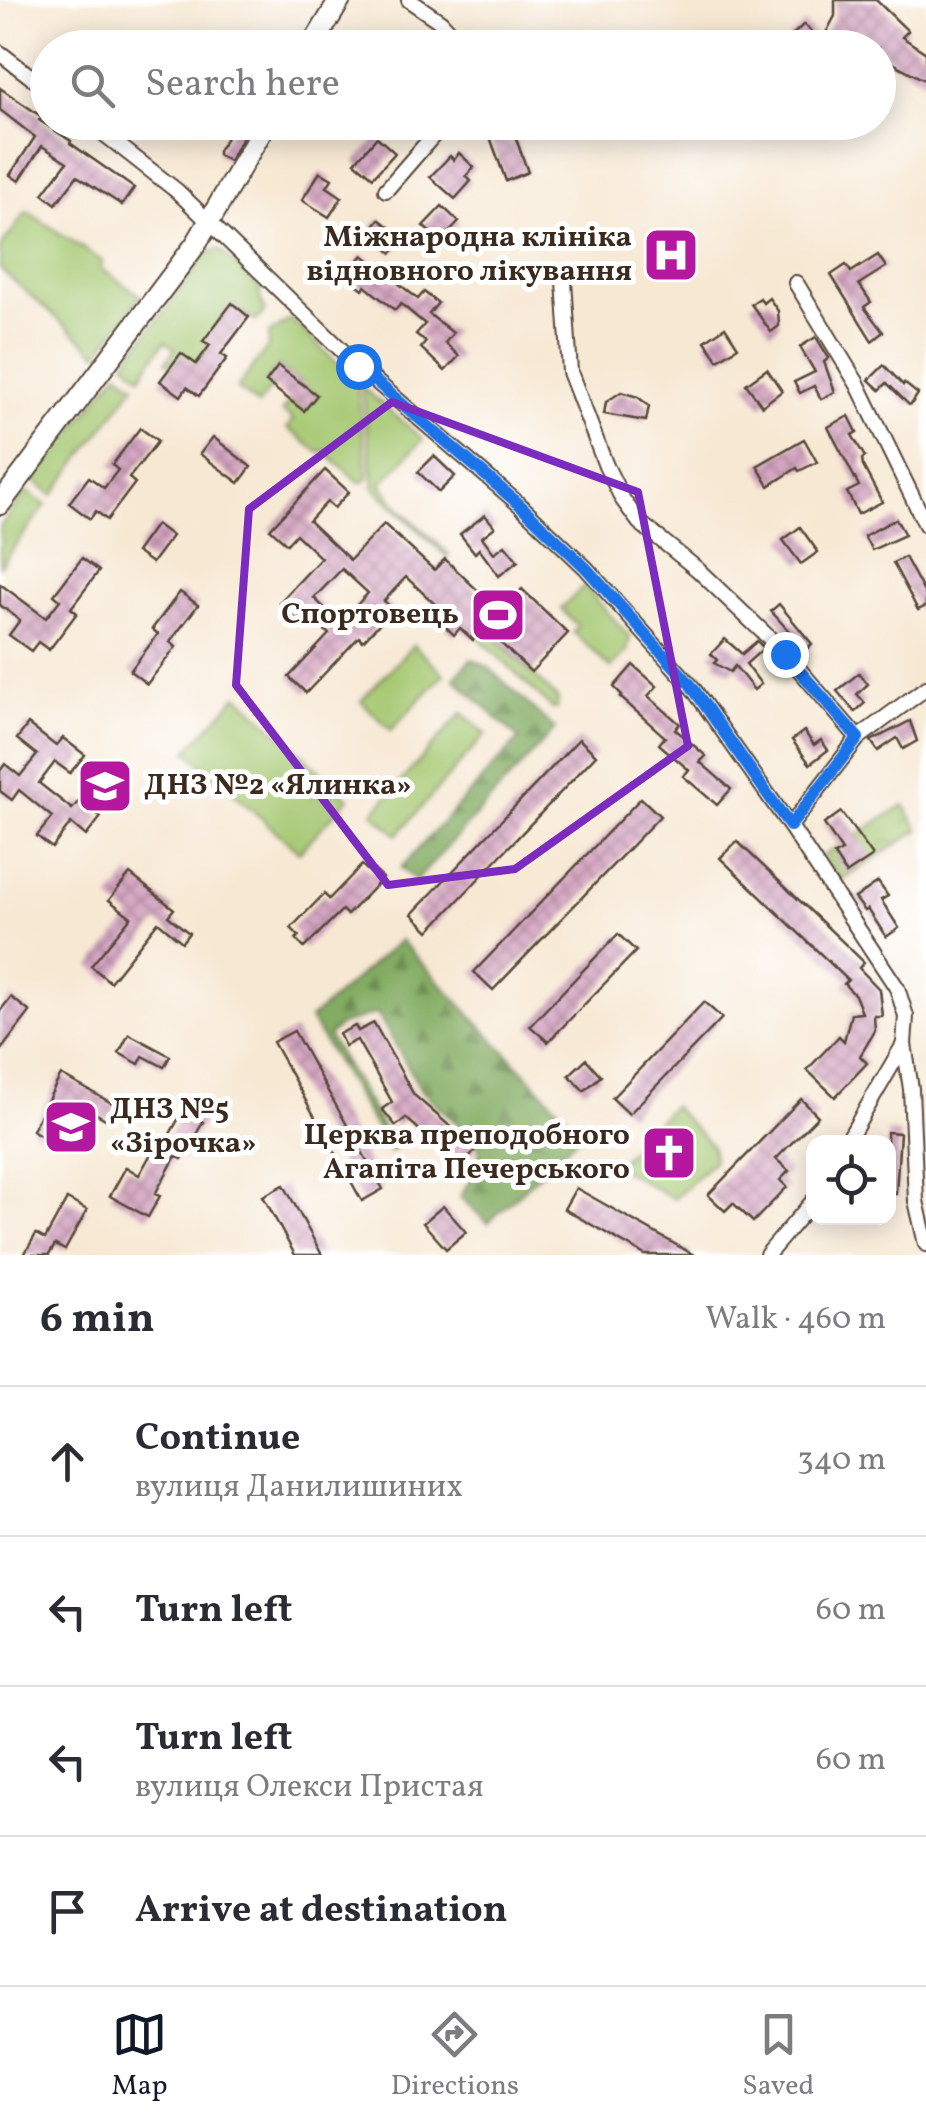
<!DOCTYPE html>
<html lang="en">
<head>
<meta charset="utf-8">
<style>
	body { margin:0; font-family:Vollkorn,serif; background:#f7f7f7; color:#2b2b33 }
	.controls { position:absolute; right:30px; bottom:30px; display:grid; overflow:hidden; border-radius:20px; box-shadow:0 5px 25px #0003 }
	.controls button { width:90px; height:90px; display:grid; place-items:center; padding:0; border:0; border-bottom:2px solid #e1e1e2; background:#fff; color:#2b2b33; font:50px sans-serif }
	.stop { position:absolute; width:30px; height:30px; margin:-22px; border:8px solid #1a73e8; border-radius:50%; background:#fff }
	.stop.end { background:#1a73e8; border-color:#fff; box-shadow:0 2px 10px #0008 }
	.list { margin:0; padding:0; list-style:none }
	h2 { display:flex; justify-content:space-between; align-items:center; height:130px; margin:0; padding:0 40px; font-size:42px }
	h2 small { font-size:32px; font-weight:400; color:#7c7c81 }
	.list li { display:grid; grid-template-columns:65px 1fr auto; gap:30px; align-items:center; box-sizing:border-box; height:150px; padding:0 40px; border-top:2px solid #e1e1e2 }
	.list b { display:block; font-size:38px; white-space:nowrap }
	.list p { margin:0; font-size:32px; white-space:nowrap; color:#7c7c81 }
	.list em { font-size:32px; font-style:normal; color:#7c7c81 }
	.icon { flex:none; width:55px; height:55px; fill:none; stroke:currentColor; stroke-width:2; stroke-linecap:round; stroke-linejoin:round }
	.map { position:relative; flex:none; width:926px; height:1255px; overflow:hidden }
	.search { position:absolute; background:#fff; box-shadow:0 5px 25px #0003; left:30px; right:30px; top:30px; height:110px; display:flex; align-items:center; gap:25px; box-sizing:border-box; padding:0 35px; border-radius:55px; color:#7c7c81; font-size:38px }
	.sheet { height:730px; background:#fff }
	nav { display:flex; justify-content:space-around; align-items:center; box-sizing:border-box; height:140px; border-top:2px solid #e1e1e2; background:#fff; font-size:28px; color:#7c7c81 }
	nav a { display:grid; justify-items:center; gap:5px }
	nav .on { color:#111827 }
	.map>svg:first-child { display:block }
	.green { fill:#a4c770; stroke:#707847; stroke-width:2.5 }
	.forest { fill:url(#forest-firs); stroke:#5f6b40; stroke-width:2.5 }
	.park { fill:url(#park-crowns); stroke:#707847; stroke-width:2.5 }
	.building { fill:url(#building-cross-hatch); fill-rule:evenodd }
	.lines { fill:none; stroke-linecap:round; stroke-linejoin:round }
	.street-casing { stroke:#574639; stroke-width:18 }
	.secondary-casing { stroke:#574639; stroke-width:24 }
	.street { stroke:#fff; stroke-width:14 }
	.secondary { stroke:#fff; stroke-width:20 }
	.route { stroke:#1a73e8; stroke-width:12 }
	.marked { fill:none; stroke:#7b2cbf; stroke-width:8; stroke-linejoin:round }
	.labels { text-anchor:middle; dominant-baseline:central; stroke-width:10; stroke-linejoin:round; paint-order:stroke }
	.poi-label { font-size:30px; font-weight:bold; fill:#3b2a1e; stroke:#fff; text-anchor:end }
</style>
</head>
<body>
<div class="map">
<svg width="926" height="1255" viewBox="0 0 926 1255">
	<defs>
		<pattern id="forest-firs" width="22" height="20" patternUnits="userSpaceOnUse" patternTransform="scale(2.5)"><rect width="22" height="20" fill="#83ac62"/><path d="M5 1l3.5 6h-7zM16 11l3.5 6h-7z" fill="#6c8c50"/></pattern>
		<pattern id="park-crowns" width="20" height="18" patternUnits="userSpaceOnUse" patternTransform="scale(2.5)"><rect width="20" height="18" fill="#a4c770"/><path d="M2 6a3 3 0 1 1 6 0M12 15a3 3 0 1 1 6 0" fill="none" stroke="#87a25b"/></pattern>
		<pattern id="building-cross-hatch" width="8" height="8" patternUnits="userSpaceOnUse" patternTransform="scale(2.5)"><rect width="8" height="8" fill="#d5a6c2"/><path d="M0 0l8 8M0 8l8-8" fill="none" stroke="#ae879d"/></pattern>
	</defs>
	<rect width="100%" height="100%" fill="#fff"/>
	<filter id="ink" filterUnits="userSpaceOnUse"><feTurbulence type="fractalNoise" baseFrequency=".01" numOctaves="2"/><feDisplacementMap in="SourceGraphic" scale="20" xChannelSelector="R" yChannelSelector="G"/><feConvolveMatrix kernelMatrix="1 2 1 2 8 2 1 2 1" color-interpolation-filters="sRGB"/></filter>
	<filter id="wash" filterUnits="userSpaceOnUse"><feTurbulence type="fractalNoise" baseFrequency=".0048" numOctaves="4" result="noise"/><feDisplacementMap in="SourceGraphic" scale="40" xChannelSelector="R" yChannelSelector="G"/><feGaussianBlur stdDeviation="2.25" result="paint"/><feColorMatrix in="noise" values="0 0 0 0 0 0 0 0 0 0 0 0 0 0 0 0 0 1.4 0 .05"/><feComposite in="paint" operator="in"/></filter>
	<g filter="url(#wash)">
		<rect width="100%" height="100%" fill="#f7e8d3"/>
		<g class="green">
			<polygon points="27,211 103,262 100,268 141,296 98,354 0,269 0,248"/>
			<polygon points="219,249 262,291 259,294 265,311 256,321 232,304 204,341 210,345 196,364 172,366 166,362 175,349 165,341 141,376 125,362 208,253"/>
			<polygon points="291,319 357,382 368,478 364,482 359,482 323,450 320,453 287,428 293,420 282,411 290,401 304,411 316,395 278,366 266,382 272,387 258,405 237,388 269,346 269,334"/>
			<polygon points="118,372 135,385 53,495 34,481"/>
			<polygon points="362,387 423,439 381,484 401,510 449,554 447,557 374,488"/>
			<polygon points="26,492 46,505 0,566 0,526"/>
			<polygon points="584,586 630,637 627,651 611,668 573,632 578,626 561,609"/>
			<polygon points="485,628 558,699 557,708 553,709 477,636"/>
			<polygon points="413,645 444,674 391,730 361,701"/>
			<polygon points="238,695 349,798 299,852 187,751"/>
			<polygon points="462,713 486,734 397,835 373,813"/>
			<polygon points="672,1106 712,1146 714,1160 674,1199 622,1169 618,1163"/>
		</g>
		<g class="forest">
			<polygon points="471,659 488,667 555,729 416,881 401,868 519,739 454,678"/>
			<polygon points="400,940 582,1133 488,1223 460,1197 469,1182 480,1151 474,1139 421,1090 377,1013 340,1025 328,1036 395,1148 390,1152 310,1019"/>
		</g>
		<polygon class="park" points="904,805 919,830 840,881 823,856"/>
		<g id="blocks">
			<g class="building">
				<polygon points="835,0 876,0 908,31 902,37 926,53 926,81 891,62 884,54 878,59 878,48 779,48 804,24 821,42 835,16"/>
				<polygon points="0,88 42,117 39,120 71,141 70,143 134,188 122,205 77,176 56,204 43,194 67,162 42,146 19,181 10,175 35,137 0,110"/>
				<polygon points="236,122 251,122 229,161 218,155 218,151"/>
				<polygon points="494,122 510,122 528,172 506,181 486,126"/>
				<polygon points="377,137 395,153 373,177 355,162"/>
				<polygon points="459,153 474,167 466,176 471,181 455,199 430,177 450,156 454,160"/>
				<polygon points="320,172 332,179 327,187 342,197 329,217 302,200"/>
				<polygon points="442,206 459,222 440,242 423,226"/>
				<polygon points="379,219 404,239 392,253 369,232"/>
				<polygon points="363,255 418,299 424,292 438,303 429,314 453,333 445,343 459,356 445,371 421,348 426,342 416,334 425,324 401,304 395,310 365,286 363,289 349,278 353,273 350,270"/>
				<polygon points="878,255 886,267 859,284 871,302 864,307 883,332 872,341 831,275 846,265 851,272"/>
				<polygon points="760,298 763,303 769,298 778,311 779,326 771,332 751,304"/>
				<polygon points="232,303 249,317 221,354 227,358 199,396 187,387 181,396 160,381 181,353 196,364 210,345 203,341"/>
				<polygon points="725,327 738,347 718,360 705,341"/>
				<polygon points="816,337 829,358 824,362 835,392 821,399 814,386 800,393 794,382 815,372 800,347"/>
				<polygon points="884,365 903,385 904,383 918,394 912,403 909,405 887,383 880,390 869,380"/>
				<polygon points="278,366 317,395 304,411 266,382"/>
				<polygon points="767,369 782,391 762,406 746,384"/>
				<polygon points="621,392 638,397 649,406 646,421 604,414 606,402"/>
				<polygon points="849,416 857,432 852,435 865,457 862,459 863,466 882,502 858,514 847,492 859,486 828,427"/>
				<polygon points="140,428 158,441 129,478 135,483 107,520 96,511 90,519 69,503 89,477 104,488 118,470 112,465"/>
				<polygon points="213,437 251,467 239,483 200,454"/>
				<polygon points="804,439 817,462 799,471 797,468 769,486 757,466"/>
				<polygon points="434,456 455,476 439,492 418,472"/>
				<path d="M325 470 349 492 334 508 327 502 309 521 350 560 384 524 434 570 445 559 500 612 522 589 568 633 531 672 485 628 473 640 460 628 454 635 445 626 451 619 406 577 384 601 393 609 363 641 359 637 306 693 289 677 329 634 305 611 297 620 279 603 321 558 296 534 287 544 270 529ZM342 569 368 593 340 623 314 598Z"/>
				<polygon points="485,515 495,527 482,537 494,553 505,545 518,561 499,576 479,549 475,553 460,534"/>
				<polygon points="896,519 905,535 872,550 864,536"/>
				<polygon points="156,524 172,536 152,563 136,552"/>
				<polygon points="800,527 818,552 801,564 783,540"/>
				<polygon points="905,557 926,596 926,606 918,610 893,563"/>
				<polygon points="82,558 99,571 71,608 77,613 49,650 38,642 31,651 9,635 20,620 0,605 0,584 46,618 60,600 54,595"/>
				<polygon points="180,592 198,605 170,642 176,647 147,684 130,671 158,634 152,629"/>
				<polygon points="779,604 812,644 806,650 771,611"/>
				<polygon points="725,639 742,654 757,641 764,648 746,664 761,684 754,690 735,666 730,672 714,663 717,660 711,654"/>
				<polygon points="633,665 657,686 648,696 680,724 675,729 706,756 700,762 731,789 717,805 683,776 689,770 659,744 665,737 620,697 622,695 614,687"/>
				<polygon points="859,673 868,684 857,694 865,703 855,712 837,691"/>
				<polygon points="910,721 917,741 903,749 897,738 878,751 871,741"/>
				<polygon points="28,724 56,746 63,738 85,755 70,773 55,762 39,783 72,809 80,800 101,817 86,836 71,823 52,848 37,836 52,817 19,790 12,800 0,791 0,771 5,764 20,776 37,755 17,739"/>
				<polygon points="804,731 814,745 821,740 828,750 810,764 792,740"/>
				<polygon points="579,739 596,755 429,931 412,914"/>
				<polygon points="641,798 660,816 493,990 474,972"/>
				<polygon points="841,812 873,856 846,874 834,855 842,851 824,824"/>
				<polygon points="737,841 864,962 859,968 879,989 882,1016 874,1016 875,1031 860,1056 867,1063 835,1097 807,1070 839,1036 844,1041 851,1014 862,1013 855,995 844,984 848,980 720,858"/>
				<polygon points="362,865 370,873 374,870 383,878 347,915 342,910 304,948 296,939 299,936 291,928 324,894 329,899"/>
				<polygon points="130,874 174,909 168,916 189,933 182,942 158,922 110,982 91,966 131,917 109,900"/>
				<polygon points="878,882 888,896 881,900 899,928 886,937 868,909 865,911 855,898"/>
				<polygon points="618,934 636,951 548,1042 530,1026"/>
				<polygon points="11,997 30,1012 0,1051 0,1011"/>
				<polygon points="704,1002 722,1018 629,1114 612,1098"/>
				<polygon points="374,1023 414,1095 476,1149 464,1163 469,1167 457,1180 447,1172 456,1162 406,1118 396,1126 382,1109 392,1102 357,1040 345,1046 339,1034 355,1026 358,1031"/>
				<polygon points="294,1031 383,1189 362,1201 273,1042"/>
				<polygon points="129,1034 170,1056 164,1067 143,1056 139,1064 119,1053"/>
				<polygon points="586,1059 601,1076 584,1091 569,1075"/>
				<polygon points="61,1075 117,1106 109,1121 93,1112 80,1137 55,1124 47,1139 32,1130"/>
				<polygon points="801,1099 818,1116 776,1159 789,1171 780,1180 787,1187 753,1222 733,1203 725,1211 708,1195"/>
				<polygon points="183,1111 203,1122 182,1159 176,1156 155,1194 160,1196 148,1217 110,1196 126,1167 139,1175 156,1145 162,1148"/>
				<polygon points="887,1132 900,1133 896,1194 888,1194"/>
				<polygon points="284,1185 322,1255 295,1255 263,1196"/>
				<polygon points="576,1188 694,1255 645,1255 564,1209"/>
				<polygon points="67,1199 87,1210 65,1250 55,1245 49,1255 24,1255 36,1234 45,1239"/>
				<polygon points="443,1206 466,1232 446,1249 423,1223"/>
			</g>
		</g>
	</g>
	<g filter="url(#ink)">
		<use href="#blocks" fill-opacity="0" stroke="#574639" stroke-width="2.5"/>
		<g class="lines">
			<g class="street-casing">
				<g id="street">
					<polyline points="409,0 441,22 465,48"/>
					<polyline points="0,53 48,90"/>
					<polyline points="89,122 177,191 358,366 520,505 586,568 692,687 790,826 897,988 906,1016 904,1044 911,1089 916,1201 926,1244"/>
					<polyline points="386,190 445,122"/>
					<polyline points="564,281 570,372 606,466 623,500 639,522 697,569 785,653 858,738"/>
					<polyline points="796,283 858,385 926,525"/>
					<polyline points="790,826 858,738 926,688"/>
					<polyline points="847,1142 904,1044"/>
					<polyline points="767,1255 814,1200"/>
				</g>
			</g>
			<g class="secondary-casing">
				<g id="secondary">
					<polyline points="311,48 340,0"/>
					<polyline points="0,504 196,244 267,122"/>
				</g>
			</g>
			<use href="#street" class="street"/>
			<use href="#secondary" class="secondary"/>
		</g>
	</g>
	<g class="lines" filter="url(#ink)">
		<polyline class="route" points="358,366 520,505 586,568 690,684 790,826 858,738 785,654"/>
	</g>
	<path class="marked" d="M392 402 638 492 688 746 515 869 388 885 236 685 249 509Z"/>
	<defs>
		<g id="hospital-square" transform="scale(2.875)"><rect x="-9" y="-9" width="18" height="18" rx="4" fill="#b5179e" stroke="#fff"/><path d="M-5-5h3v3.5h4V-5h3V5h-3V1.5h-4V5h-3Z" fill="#fff"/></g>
		<g id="stadium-square" transform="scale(2.875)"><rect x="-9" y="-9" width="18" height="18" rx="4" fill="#b5179e" stroke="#fff"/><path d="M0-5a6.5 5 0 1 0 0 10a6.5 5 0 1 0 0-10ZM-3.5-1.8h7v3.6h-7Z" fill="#fff"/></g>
		<g id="school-square" transform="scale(2.875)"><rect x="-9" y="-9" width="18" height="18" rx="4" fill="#b5179e" stroke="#fff"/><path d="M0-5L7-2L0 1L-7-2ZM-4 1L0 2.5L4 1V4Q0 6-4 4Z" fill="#fff"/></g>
		<g id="church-square" transform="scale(2.875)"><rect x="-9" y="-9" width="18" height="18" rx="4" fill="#b5179e" stroke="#fff"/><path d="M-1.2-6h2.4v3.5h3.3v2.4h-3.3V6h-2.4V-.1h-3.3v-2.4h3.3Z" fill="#fff"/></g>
	</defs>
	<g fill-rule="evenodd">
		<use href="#hospital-square" x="671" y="255"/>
		<use href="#stadium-square" x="498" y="615"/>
		<use href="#school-square" x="105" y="786"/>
		<use href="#school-square" x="71" y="1127"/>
		<use href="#church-square" x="669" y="1153"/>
	</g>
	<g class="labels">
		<g class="poi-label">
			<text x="632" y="238">Міжнародна клініка<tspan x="632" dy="34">відновного лікування</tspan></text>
			<text x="459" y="615">Спортовець</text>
			<text x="144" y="786" text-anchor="start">ДНЗ №2 «Ялинка»</text>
			<text x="110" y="1110" text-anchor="start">ДНЗ №5<tspan x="110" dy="34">«Зірочка»</tspan></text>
			<text x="630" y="1136">Церква преподобного<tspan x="630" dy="34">Агапіта Печерського</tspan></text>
		</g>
	</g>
</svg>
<div class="controls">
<button><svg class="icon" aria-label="locate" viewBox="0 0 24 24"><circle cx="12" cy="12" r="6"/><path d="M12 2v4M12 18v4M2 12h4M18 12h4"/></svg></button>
</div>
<div class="stop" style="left:358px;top:366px"></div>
<div class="stop end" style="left:785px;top:654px"></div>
<div class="search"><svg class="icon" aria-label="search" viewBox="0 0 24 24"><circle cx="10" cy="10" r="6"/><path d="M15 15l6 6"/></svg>Search here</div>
</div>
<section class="sheet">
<h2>6 min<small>Walk · 460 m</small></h2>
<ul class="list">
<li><svg class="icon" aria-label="ahead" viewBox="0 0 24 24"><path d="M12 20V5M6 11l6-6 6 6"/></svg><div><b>Continue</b><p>вулиця Данилишиних</p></div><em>340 m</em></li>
<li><svg class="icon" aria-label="left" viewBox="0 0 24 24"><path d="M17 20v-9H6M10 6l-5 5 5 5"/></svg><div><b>Turn left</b></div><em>60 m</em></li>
<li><svg class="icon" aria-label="left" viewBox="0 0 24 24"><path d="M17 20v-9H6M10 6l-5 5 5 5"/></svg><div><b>Turn left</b><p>вулиця Олекси Пристая</p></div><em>60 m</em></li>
<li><svg class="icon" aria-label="arrive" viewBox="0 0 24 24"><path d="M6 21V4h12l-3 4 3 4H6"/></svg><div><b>Arrive at destination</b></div></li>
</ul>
</section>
<nav>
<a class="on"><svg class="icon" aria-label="map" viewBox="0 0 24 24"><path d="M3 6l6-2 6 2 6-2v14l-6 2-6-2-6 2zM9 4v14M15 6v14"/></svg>Map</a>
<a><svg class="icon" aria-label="directions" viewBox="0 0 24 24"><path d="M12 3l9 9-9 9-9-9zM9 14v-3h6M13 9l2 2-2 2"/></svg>Directions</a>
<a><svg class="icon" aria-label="saved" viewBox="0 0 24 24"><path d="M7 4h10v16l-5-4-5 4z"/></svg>Saved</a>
</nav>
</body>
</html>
